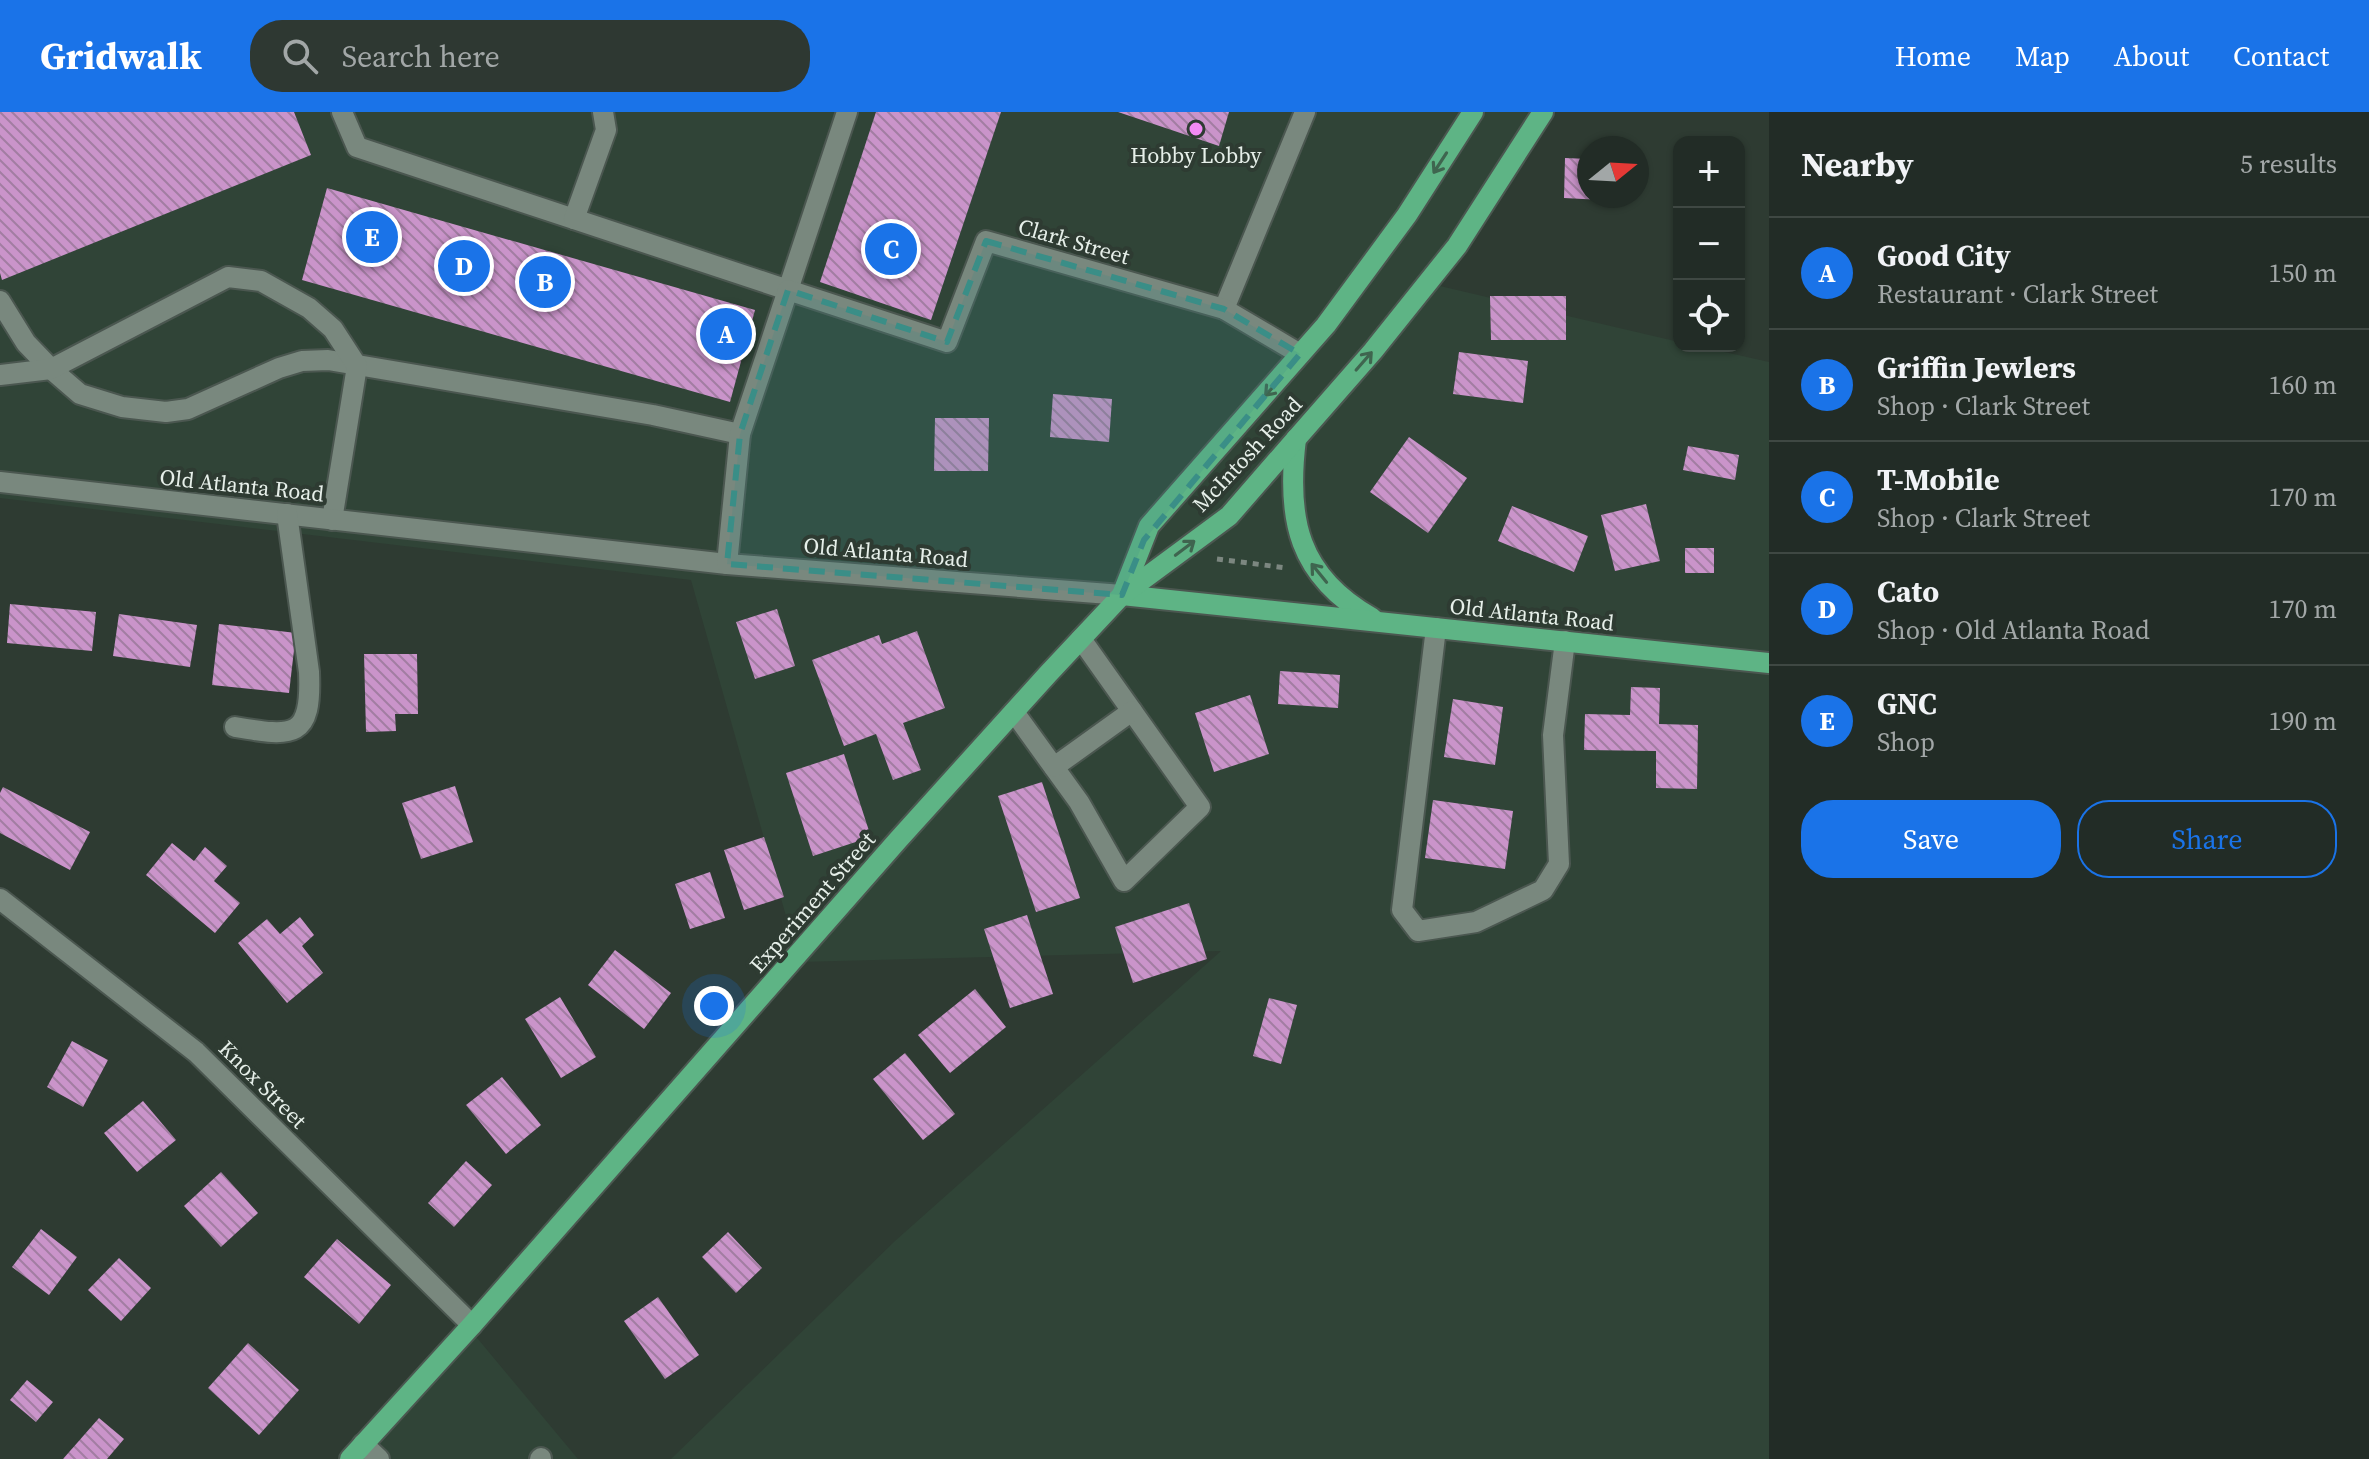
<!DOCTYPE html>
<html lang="en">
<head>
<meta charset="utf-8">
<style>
	body { margin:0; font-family:"Source Serif 4",serif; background:#2e3832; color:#f1f3f6 }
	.controls { position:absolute; right:24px; top:24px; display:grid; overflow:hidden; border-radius:16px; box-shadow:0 2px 6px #0004 }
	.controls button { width:72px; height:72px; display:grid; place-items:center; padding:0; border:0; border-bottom:2px solid #3f4843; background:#222c26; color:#f1f3f6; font:40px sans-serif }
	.compass { position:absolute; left:1577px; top:24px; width:72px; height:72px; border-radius:50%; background:#222c26; box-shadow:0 2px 6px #0004; rotate:72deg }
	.you { position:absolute; left:714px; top:894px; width:28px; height:28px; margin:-20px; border:6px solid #fff; border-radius:50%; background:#1a73e8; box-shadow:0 0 0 12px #1a73e833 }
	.badge { display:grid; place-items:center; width:52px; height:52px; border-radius:50%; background:#1a73e8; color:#fff; font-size:26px; font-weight:700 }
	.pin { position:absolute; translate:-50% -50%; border:4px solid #fff; box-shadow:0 2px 8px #0006 }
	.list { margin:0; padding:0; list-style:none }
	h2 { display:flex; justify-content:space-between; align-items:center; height:104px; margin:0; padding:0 32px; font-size:34px }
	h2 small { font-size:26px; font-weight:400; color:#a2a7a7 }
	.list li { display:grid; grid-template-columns:52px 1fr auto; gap:24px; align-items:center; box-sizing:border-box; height:112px; padding:0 32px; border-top:2px solid #3f4843 }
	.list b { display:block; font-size:30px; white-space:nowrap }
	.list p { margin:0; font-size:26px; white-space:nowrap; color:#a2a7a7 }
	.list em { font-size:26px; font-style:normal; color:#a2a7a7 }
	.actions { display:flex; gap:16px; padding:24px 32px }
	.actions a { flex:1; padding:18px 0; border:2px solid #1a73e8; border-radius:32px; text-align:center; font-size:28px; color:#1a73e8 }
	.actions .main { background:#1a73e8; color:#fff }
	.icon { flex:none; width:44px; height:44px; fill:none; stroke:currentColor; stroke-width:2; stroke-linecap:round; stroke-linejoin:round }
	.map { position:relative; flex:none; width:1769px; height:1347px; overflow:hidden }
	header { display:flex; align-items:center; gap:48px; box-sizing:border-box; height:112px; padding:0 40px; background:#1a73e8; color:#fff }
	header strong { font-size:38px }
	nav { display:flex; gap:44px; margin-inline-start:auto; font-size:28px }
	.search { width:560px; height:72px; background:#2e3832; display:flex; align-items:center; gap:20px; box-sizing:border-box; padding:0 28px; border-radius:32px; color:#a2a7a7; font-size:30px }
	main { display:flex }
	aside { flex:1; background:#222c26 }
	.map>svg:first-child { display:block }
	.built { fill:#304437 }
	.building { fill:url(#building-back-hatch) }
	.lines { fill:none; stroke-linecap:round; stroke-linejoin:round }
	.minor-casing { stroke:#4b5750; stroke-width:24 }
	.major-casing { stroke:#4b5750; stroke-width:24 }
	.path { stroke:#7c8780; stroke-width:5; stroke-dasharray:6 6; stroke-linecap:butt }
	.minor { stroke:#79887e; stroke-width:20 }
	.major { stroke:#5eb485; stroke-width:20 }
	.oneway { stroke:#3f654f }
	.marked { fill:#3a8e87; fill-opacity:0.2; stroke:#3a8e87; stroke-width:6; stroke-dasharray:16 10; stroke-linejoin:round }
	.poi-dot { fill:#f28af3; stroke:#2e3b32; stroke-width:3 }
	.labels { text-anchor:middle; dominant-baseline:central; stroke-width:8; stroke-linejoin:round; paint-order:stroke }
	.poi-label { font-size:22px; fill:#e6efe9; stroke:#2e3b32 }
	.street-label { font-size:22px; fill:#e6efe9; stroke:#2e3b32 }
</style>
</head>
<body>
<header>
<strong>Gridwalk</strong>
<div class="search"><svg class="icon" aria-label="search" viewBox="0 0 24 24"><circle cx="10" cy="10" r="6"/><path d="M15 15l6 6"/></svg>Search here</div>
<nav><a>Home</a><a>Map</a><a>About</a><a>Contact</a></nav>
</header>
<main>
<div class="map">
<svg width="1769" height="1347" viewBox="0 0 1769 1347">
	<defs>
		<pattern id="building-back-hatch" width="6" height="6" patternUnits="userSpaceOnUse" patternTransform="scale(2)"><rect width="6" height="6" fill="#ca94ca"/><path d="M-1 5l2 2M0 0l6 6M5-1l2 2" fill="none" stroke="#a27da2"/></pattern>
	</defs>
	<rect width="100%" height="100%" fill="#2e3b32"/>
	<g class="built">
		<polygon points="0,0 1544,0 1423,170 1679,230 1679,234 1698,234 1769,250 1769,1347 671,1347 895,1129 1221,839 799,850 691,468 0,386"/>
		<polygon points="468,1215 578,1347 353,1347"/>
	</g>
	<g class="building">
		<polygon points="0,0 294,0 311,43 2,168 0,161"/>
		<polygon points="876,0 1001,0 931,208 820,170"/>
		<polygon points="1118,0 1229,0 1219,34"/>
		<polygon points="1565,46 1589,47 1589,84 1621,84 1621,89 1564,86"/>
		<polygon points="327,76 755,198 730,290 302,168"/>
		<polygon points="1490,184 1566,184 1566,228 1491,228"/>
		<polygon points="1459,240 1528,249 1523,291 1453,282"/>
		<polygon points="1053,282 1112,287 1109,330 1050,325"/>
		<polygon points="935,306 989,306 988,359 934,359"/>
		<polygon points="1409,325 1467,366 1428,421 1370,380"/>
		<polygon points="1688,334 1739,343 1735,368 1683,358"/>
		<polygon points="1646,392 1660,449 1615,459 1601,403"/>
		<polygon points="1512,394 1588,424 1574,460 1498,429"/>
		<rect x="1685" y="436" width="29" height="25"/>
		<polygon points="10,492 96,500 92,539 7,531"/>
		<polygon points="777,497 795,554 755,567 736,510"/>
		<polygon points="119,502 197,513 190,555 113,544"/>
		<polygon points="219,512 296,521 289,581 212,573"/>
		<polygon points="917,519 945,596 903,611 921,658 893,668 876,622 844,634 812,548 879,523 882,532"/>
		<polygon points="364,542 417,542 418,602 395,602 396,619 366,620"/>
		<polygon points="1280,559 1340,563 1338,596 1278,592"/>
		<polygon points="1631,575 1660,576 1659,612 1698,613 1697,677 1656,676 1656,639 1584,638 1585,602 1630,603"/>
		<polygon points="1250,583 1269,642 1214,660 1195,601"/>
		<polygon points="1453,587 1503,595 1495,653 1444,645"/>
		<polygon points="844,642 871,725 813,744 786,661"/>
		<polygon points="1042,670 1080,786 1036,800 998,684"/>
		<polygon points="455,674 473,730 421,747 402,691"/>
		<polygon points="3,675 90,720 70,758 0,721 0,681"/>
		<polygon points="1433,688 1513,699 1505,757 1425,746"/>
		<polygon points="764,725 784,785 744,798 724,738"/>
		<polygon points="172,731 194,749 205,735 227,754 214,769 240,791 215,821 146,763"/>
		<polygon points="710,760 725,806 690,817 675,772"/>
		<polygon points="1189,791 1207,847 1133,871 1115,815"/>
		<polygon points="1027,803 1053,882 1010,896 984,817"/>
		<polygon points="300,805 314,823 302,834 323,861 287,891 238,831 267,807 280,822"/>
		<polygon points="615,838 671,881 644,917 588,873"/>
		<polygon points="975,877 1006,915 950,961 918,923"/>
		<polygon points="560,885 596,945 561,966 525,907"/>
		<polygon points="1269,886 1297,893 1281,952 1253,944"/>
		<polygon points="72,929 108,948 83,995 47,975"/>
		<polygon points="905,941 955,1002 923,1028 873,967"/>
		<polygon points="502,965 541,1013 506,1042 466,993"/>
		<polygon points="143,989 176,1028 137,1060 104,1021"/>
		<polygon points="466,1049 492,1073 454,1115 428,1091"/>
		<polygon points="221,1060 258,1101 221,1135 184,1094"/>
		<polygon points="41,1117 77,1145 49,1183 12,1155"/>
		<polygon points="728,1120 762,1156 736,1181 702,1145"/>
		<polygon points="337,1127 391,1173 359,1212 304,1165"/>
		<polygon points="119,1146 151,1176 121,1209 88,1178"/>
		<polygon points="658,1185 699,1243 665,1267 624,1209"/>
		<polygon points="248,1231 299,1278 259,1323 208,1276"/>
		<polygon points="27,1268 53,1290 36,1310 10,1288"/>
		<polygon points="99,1306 124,1327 107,1347 63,1347"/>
	</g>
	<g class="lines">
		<g class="minor-casing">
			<g id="minor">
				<polyline points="342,0 357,35 574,107"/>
				<polyline points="603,0 606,18 574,107 788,178 847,0"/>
				<polyline points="0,189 26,231 51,257 80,282 122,295 166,300 188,297 279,256 302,249 328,248 653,303 740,322"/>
				<polyline points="1224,197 1305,0"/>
				<polyline points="0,263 51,257 228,165 261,169 309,196 333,217 357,254 332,408"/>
				<polyline points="0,370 727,452 1122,483"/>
				<polyline points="727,452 740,322 788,178 947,230 986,129 1224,197 1300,242"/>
				<polyline points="1436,516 1402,798 1418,819 1476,810 1543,778 1559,752 1553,623 1565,529"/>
				<polyline points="1014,600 1079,690 1124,769 1200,695 1081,527"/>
				<path d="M235 615C294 625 312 627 309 560L287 402"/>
				<polyline points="1054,655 1132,599"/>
				<polyline points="0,787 196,940 472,1213"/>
				<polyline points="363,1332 379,1347"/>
				<polyline points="540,1347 541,1346"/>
			</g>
		</g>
		<g class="major-casing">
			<g id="major">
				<path d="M1296 327C1286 407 1298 464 1372 506"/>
				<polyline points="1122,483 1769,551"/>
				<polyline points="1122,483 1149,414 1326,213 1407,103 1473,0"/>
				<polyline points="350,1347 472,1213 898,728 1048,562 1122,483 1229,404 1296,327 1373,239 1457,134 1543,0"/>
			</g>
		</g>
		<polyline class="path" points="1217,447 1287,456"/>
		<use href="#minor" class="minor"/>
		<use href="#major" class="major"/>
	</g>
	<defs><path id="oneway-shaft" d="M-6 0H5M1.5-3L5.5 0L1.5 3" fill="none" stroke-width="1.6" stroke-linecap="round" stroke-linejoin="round" transform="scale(2)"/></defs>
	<g class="oneway">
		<use href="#oneway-shaft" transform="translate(1440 51) rotate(123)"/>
		<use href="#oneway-shaft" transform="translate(1364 249) rotate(-49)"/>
		<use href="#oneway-shaft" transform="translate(1273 275) rotate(132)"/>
		<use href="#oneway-shaft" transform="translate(1185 436) rotate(-37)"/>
		<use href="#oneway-shaft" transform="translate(1319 461) rotate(-129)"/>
	</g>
	<path class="marked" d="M986 129 1224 197 1300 242 1144 428 1122 483 727 452 740 322 788 178 947 230Z"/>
	<circle class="poi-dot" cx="1196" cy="17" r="8"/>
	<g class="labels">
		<g class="poi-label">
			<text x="1196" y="43">Hobby Lobby</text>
		</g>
		<g class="street-label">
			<text transform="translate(1074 129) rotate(16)">Clark Street</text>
			<text transform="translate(1247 342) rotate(-47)">McIntosh Road</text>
			<text transform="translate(242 373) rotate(6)">Old Atlanta Road</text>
			<text transform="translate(886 440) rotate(5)">Old Atlanta Road</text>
			<text transform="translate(1532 502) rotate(6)">Old Atlanta Road</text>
			<text transform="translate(812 790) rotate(-49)">Experiment Street</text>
			<text transform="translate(263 972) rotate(45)">Knox Street</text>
		</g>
	</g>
</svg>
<div class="controls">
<button>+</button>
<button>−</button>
<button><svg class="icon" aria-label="locate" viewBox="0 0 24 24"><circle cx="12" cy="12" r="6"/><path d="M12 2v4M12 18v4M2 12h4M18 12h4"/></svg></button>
</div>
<svg class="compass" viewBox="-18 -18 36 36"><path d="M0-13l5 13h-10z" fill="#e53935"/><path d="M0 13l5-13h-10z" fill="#a2a7a7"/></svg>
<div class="you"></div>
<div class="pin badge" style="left:726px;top:222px">A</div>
<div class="pin badge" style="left:545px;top:170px">B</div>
<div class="pin badge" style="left:891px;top:137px">C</div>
<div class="pin badge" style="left:464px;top:154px">D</div>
<div class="pin badge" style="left:372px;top:125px">E</div>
</div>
<aside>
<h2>Nearby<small>5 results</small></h2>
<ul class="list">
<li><span class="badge">A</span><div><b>Good City</b><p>Restaurant · Clark Street</p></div><em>150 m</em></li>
<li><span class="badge">B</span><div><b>Griffin Jewlers</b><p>Shop · Clark Street</p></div><em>160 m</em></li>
<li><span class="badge">C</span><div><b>T-Mobile</b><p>Shop · Clark Street</p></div><em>170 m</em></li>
<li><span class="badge">D</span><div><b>Cato</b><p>Shop · Old Atlanta Road</p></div><em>170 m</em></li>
<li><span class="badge">E</span><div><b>GNC</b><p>Shop</p></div><em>190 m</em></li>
</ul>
<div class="actions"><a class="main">Save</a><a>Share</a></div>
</aside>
</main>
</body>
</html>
